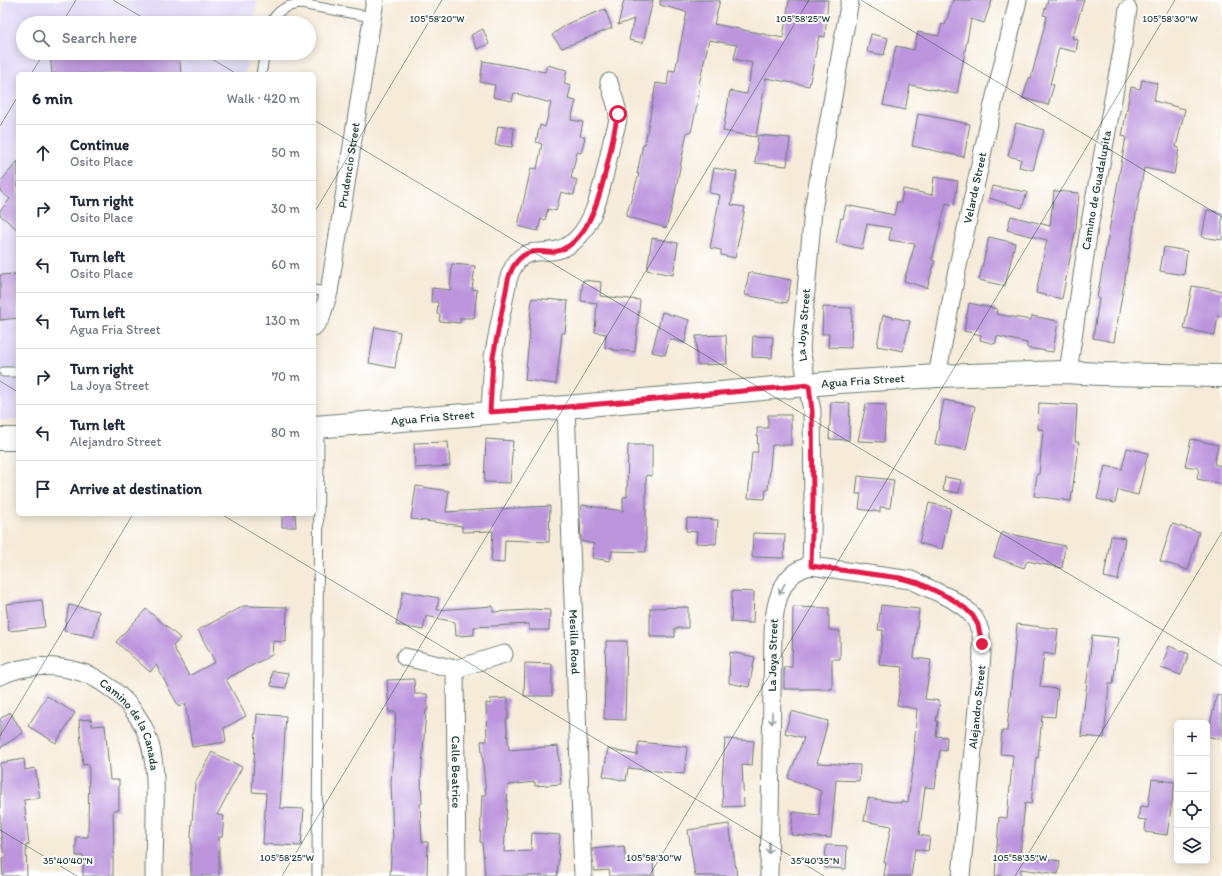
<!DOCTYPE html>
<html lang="en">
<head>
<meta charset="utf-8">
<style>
	body { margin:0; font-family:Itim,sans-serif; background:#f2f2f3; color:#1f2937 }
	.controls { position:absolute; right:12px; bottom:12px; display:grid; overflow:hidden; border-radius:6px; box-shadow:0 2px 10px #0003 }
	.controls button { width:36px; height:36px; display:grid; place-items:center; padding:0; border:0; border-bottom:1px solid #e0e1e3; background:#fff; color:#1f2937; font:20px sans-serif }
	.stop { position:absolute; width:12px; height:12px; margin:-9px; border:3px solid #e11d48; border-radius:50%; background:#fff }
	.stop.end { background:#e11d48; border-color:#fff; box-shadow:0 1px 4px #0008 }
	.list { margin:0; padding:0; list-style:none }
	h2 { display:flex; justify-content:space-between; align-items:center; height:52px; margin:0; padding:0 16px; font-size:17px }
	h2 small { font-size:13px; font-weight:400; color:#747a83 }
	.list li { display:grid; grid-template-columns:26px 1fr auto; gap:12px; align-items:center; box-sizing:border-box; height:56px; padding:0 16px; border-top:1px solid #e0e1e3 }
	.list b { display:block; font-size:15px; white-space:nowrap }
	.list p { margin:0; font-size:13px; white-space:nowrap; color:#747a83 }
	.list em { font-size:13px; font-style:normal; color:#747a83 }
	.icon { flex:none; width:22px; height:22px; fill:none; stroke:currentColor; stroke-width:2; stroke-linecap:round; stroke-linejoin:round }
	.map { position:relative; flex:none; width:1222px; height:876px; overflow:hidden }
	.search { position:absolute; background:#fff; box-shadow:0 2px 10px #0003; left:16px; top:16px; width:300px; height:44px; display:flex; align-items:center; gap:10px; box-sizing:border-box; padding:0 14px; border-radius:22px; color:#747a83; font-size:15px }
	.panel { position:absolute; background:#fff; box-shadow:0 2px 10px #0003; left:16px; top:72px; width:300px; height:444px; border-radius:6px }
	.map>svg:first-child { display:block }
	.built { fill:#ddd5f6 }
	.building { fill:#bc95dd }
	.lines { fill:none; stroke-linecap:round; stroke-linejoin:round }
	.lane-casing { stroke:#6a7a6e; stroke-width:11 }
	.street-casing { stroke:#6a7a6e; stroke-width:19 }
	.secondary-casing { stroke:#6a7a6e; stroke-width:24 }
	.lane { stroke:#fff; stroke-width:9 }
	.street { stroke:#fff; stroke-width:17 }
	.secondary { stroke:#fff; stroke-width:22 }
	.oneway { stroke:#8f9e9a }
	.route { stroke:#e11d48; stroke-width:5 }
	.ticks { fill:none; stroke:#1f3d34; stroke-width:1; stroke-opacity:0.45 }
	.labels { text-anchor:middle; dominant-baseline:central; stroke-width:4; stroke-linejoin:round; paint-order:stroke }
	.street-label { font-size:12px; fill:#1f3d34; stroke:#fff }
	.ticks-label { font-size:10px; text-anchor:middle; fill:#1f3d34; stroke:#fff; stroke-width:4; stroke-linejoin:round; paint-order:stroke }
</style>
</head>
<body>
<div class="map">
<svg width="1222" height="876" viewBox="0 0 1222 876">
	<rect width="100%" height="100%" fill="#fff"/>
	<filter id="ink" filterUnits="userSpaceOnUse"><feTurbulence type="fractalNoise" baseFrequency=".025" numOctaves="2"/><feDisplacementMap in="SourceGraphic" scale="8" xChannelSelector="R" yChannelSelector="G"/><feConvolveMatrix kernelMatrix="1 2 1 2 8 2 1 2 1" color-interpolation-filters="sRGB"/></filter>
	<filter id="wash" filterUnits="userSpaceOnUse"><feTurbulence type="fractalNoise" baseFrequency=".012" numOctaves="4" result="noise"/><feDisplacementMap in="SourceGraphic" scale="16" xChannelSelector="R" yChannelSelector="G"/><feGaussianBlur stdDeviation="0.9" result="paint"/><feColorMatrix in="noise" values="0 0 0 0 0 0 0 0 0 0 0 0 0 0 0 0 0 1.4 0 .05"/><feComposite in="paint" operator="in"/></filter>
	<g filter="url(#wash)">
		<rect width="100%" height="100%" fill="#f6ebd9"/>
		<polygon class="built" points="5,0 257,0 253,23 23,23 23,53 248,53 245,74 18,74 18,420 0,420 0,31"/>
		<g id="blocks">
			<g class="building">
				<polygon points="624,0 653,0 643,43 629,40 634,19 618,25"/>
				<polygon points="660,0 720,0 714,24 783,38 789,0 828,0 825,37 819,36 809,86 766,78 756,137 723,131 730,91 747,94 752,63 734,59 737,45 709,40 699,84 700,84 697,105 691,132 687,132 673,203 666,228 626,216 639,174 637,174 643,144 645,144 656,83 667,85 669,70 675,71 687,12 660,5"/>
				<polygon points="953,0 992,0 984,23 971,19 957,94 910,85 905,110 883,105 896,46 914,50 918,32 939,36 942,24 945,25"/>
				<polygon points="1048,0 1084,0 1072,38 1078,40 1076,52 1059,48 1050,84 1054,85 1048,105 1023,98 1029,78 1031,78 1047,16 1043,15"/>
				<polygon points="605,9 612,28 562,48 552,35 567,24"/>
				<polygon points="483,29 489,44 477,49 471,35"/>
				<polygon points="871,34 888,38 884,55 867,52"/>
				<polygon points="50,53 179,53 181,74 52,74"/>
				<polygon points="483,61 545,72 547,65 567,70 564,84 571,86 568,99 576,101 571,120 583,122 580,136 585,137 581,153 577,152 571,178 577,180 574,195 561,192 556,211 548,209 545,220 541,219 538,231 518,226 531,168 537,169 542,144 536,142 540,125 545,127 551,103 514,93 512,101 493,97 495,85 480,82"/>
				<polygon points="1142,80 1157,83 1154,101 1185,109 1176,147 1179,148 1174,174 1144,168 1114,342 1093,338 1099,299 1097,298 1126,137 1122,136 1131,87 1140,89"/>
				<polygon points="918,114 970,124 964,157 912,146"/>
				<polygon points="1016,123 1044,130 1033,170 1019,167 1021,159 1008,156"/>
				<polygon points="498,126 514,128 512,147 495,145"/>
				<polygon points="758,135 790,138 787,166 755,163"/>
				<polygon points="18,161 18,230 0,215 0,211 10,199 0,191 0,182"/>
				<polygon points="714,168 737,172 731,205 745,207 735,258 721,255 721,250 710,248 720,195 709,193"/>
				<polygon points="934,177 958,181 954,205 946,203 932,260 935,261 927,288 904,281 915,244 889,240 891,228 867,224 862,249 836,243 841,218 843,219 846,205 894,215 897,202 901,202 903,189 932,195"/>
				<polygon points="992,186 1027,192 1022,208 989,198"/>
				<polygon points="1054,191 1079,193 1076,227 1062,299 1036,293 1047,240 1007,230 1011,216 1050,226"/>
				<polygon points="1207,210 1222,213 1222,240 1202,237"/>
				<polygon points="989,237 1015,243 1005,286 979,280"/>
				<polygon points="652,238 678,243 673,275 647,270"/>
				<polygon points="1164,247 1187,251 1184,275 1160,271"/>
				<polygon points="452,264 475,266 472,289 477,290 474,318 460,318 460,323 439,321 440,315 437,314 438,302 431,302 432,288 450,290"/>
				<polygon points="749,272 791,280 787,303 745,295"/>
				<polygon points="18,274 18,318 0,320 0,275"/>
				<polygon points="583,280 601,282 600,296 640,300 635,352 613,350 613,349 605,348 606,334 595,332 597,303 581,301"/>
				<polygon points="1192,286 1222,291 1222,316 1218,315 1215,335 1184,329"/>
				<polygon points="532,298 568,301 565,333 562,333 556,384 525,380 530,330 529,330"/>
				<polygon points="969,303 997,309 996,314 1031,320 1032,316 1058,321 1053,352 1027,348 1027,343 997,336 995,344 980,340 981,335 964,331"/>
				<polygon points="823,307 852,308 851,348 828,347 829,334 822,334"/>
				<polygon points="662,312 689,320 685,343 670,339 665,355 652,352"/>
				<polygon points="883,315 910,321 903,351 877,346"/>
				<polygon points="375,327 400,332 395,368 369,363"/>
				<polygon points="726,335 727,364 697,365 696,336"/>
				<polygon points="753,336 773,337 772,358 752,357"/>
				<polygon points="944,400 975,406 966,450 935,444"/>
				<polygon points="831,402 850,403 849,440 829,439"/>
				<polygon points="1039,403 1077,405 1075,442 1079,442 1076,471 1075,471 1071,501 1034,496 1037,474 1039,474 1043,430 1038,429"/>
				<polygon points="866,404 886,405 884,442 858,441"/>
				<polygon points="768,415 791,415 791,445 772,445 768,490 766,490 765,499 748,498 752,452 758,452 757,428 768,428"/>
				<polygon points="486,439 513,441 510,483 484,482"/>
				<polygon points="1191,439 1218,445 1214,464 1222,466 1222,484 1197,479 1199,468 1185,466"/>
				<polygon points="448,442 450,466 415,468 414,443"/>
				<polygon points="628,445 652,445 652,476 646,475 646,552 612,551 610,561 592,558 594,544 581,541 580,516 582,505 623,511 623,497 627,497"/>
				<polygon points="1127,448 1148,453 1138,495 1118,490 1115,503 1097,499 1105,466 1122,469"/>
				<polygon points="858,476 894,480 890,508 880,507 880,512 859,509 861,494 856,494"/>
				<polygon points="945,477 961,480 959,493 943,490"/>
				<polygon points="416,486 449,491 446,512 550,506 549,542 505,540 504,563 491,562 493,531 462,532 462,526 411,519"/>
				<polygon points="929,503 951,508 942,549 919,543"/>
				<polygon points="282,514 295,514 296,527 282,527"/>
				<polygon points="687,518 718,520 716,544 696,543 697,532 686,531"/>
				<polygon points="1172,524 1199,532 1188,570 1160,561"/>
				<polygon points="1002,532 1010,535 1011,534 1065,546 1062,568 1027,561 1024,568 994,557"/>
				<polygon points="753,533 785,534 784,558 752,557"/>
				<polygon points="1111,536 1125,538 1118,580 1104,577"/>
				<polygon points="403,591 439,598 437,610 493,606 493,612 530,610 530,609 550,610 549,630 529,630 529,624 474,627 474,635 456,636 455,622 426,616 423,630 396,625"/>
				<polygon points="732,591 754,592 753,623 731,622"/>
				<polygon points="42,600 45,627 9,631 6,604"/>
				<polygon points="69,605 99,611 94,637 64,631"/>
				<polygon points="881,605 919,609 914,658 931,660 925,699 940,701 936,721 938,721 936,736 947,737 946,751 940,750 935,788 925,787 919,835 930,837 928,851 915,849 911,876 884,876 886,863 884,863 891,826 864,821 868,798 901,803 901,801 908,802 915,748 914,748 917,709 897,705 903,667 879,665 883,630 878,630"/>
				<polygon points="244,606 287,607 286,642 273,641 272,655 226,679 246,716 224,728 226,742 192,747 185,703 179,707 156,665 150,672 116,642 146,609 180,638 173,646 189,676 215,662 198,630"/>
				<polygon points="688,607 688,628 675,628 675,637 650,637 650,608"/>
				<polygon points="793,607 829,608 829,630 840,631 840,659 832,659 832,689 784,689 784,667 792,667"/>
				<polygon points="1017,624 1058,629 1055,655 1044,653 1040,687 1058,689 1055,717 1042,716 1038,758 1036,757 1031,804 1025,803 1020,855 1060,861 1058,874 1021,869 1021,876 995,876 999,817 1007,818 1013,755 1000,754 1002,731 1007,731"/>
				<polygon points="1092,635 1119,638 1113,684 1109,684 1104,738 1081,736"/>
				<polygon points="606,641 627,641 625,720 604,719"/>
				<polygon points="1169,646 1189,654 1181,675 1161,668"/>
				<polygon points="730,652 755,657 749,687 729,683"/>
				<polygon points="525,663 552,664 552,696 524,696"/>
				<polygon points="272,671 288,673 286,688 271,686"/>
				<polygon points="414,679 415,694 427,694 428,710 426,710 421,779 422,803 420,804 422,842 428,842 427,876 390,876 392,841 393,841 391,782 396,712 389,712 387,680"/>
				<polygon points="1217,695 1222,696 1222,740 1207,736"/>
				<polygon points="47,696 75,713 56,743 28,726"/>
				<polygon points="508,698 508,719 506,719 509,750 558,746 561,784 535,786 535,782 508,785 504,852 531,851 532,833 560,835 557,876 485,876 482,842 480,842 482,795 486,795 481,741 487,741 486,703 491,704 490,699"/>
				<polygon points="791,711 828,721 817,763 860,765 859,781 836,780 831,838 791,835 793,812 819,815 821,791 788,778 804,738 785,733"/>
				<polygon points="10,712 23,733 0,748 0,719"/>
				<polygon points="257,714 286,716 280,808 304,809 301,846 263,844 266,793 252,792"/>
				<polygon points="91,719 92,726 105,725 110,780 119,780 119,810 113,810 114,856 113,856 113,876 83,876 83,856 76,856 76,837 88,837 89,764 83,765 79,720"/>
				<polygon points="725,739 754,741 752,766 742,765 744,806 723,807 722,781"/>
				<polygon points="639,742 687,747 684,774 628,768 626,781 603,776 608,749 637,755"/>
				<polygon points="212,752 242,767 217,815 224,816 222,837 219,837 219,876 191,876 191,835 195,783"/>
				<polygon points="24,759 25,770 35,768 40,798 24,800 29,845 26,845 27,876 3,876 2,858 4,858 0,827 0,763"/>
				<polygon points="1152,779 1175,782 1167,835 1145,832 1146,820 1138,819 1140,806 1148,807"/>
				<polygon points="729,824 737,876 695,876 688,830"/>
				<polygon points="826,845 847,846 846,869 825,868"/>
				<polygon points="624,846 626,863 653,861 654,876 610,876 609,870 594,871 592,849"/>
			</g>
		</g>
	</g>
	<g filter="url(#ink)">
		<use href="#blocks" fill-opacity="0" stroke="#6a7a6e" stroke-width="1"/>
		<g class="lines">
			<g class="lane-casing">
				<g id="lane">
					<path d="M271 23C277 10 287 5 301 4L372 17"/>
					<polyline points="261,74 265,53"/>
					<polyline points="314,290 329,292"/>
					<polyline points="4,372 18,372"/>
					<polyline points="317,876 319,426"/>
				</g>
			</g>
			<g class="street-casing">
				<g id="street">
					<path id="s1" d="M314 327 321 318 329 292 375 0"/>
					<path id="s2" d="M1068 372 1089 228 1122 51 1128 9"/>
					<path id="s3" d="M937 376 956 275 992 109 1018 0"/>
					<path id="s4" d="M566 407 583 876"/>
					<path d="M490 412 493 357 508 280C522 234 547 264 573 242 598 222 605 171 612 141 614 133 619 122 618 114 617 104 611 91 609 82"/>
					<path id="s5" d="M811 566 813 500 812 411 801 349 813 210 850 0"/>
					<polyline points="405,657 455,669 504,654"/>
					<path id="s6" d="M455 669 457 876"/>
					<path id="s7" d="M0 676C25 664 54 664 80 672 95 676 107 685 119 695 156 728 156 767 155 812 155 833 154 855 154 876"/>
					<path id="s8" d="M769 876 773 633C774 607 780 571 811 566L911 580 950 598 965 608 973 616 978 625 981 634 982 655 961 876"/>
				</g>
			</g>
			<g class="secondary-casing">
				<g id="secondary">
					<path id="s9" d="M314 427 566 407 840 382 937 376 1063 372 1100 374 1222 376"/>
					<polyline points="0,439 18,439"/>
				</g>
			</g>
			<use href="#lane" class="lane"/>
			<use href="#street" class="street"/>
			<use href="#secondary" class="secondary"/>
		</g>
		<defs><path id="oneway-shaft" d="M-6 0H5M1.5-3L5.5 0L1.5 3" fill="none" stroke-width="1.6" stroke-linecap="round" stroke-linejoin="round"/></defs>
		<g class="oneway">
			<use href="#oneway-shaft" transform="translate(782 589) rotate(118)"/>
			<use href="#oneway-shaft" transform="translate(772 718) rotate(91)"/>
			<use href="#oneway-shaft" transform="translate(769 848) rotate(91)"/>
		</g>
	</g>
	<g class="lines" filter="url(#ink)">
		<path class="route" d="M618 114C610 148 602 210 579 236 573 244 564 250 554 252 547 253 539 250 532 252 519 254 511 268 508 280L493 357 490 412 566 407 809 385 812 411 813 500 811 566 900 578 919 583 950 598 965 608 973 616 978 625 982 644"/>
	</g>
	<path class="ticks" d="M113 0 152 23M861 0 1222 217M62 23 76 0M202 53 237 74M31 74 44 53M314 120 1222 666M0 126 18 96M314 213 442 0M0 381 18 392M221 514 824 876M0 736 133 514M0 830 77 876M282 876 809 0M649 876 1175 0M1015 876 1222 532"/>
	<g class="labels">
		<g class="street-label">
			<text stroke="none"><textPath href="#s1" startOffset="167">Prudencio Street</textPath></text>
			<text stroke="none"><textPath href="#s3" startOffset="192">Velarde Street</textPath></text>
			<text stroke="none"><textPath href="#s2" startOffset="184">Camino de Guadalupita</textPath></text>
			<text stroke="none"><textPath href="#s5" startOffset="242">La Joya Street</textPath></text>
			<text stroke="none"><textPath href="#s9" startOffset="551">Agua Fria Street</textPath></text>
			<text stroke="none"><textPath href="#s9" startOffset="119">Agua Fria Street</textPath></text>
			<text stroke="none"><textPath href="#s4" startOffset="235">Mesilla Road</textPath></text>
			<text stroke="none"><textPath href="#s8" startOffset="221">La Joya Street</textPath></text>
			<text transform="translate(977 707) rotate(-84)">Alejandro Street</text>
			<text stroke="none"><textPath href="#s7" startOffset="159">Camino de la Canada</textPath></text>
			<text stroke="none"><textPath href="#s6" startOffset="103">Calle Beatrice</textPath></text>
		</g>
	</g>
	<g class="ticks-label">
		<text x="1170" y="22">105°58'30"W</text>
		<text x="437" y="22">105°58'20"W</text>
		<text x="803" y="22">105°58'25"W</text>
		<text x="287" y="861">105°58'25"W</text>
		<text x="654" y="861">105°58'30"W</text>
		<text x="1020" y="861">105°58'35"W</text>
		<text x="68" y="864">35°40'40"N</text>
		<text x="815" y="864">35°40'35"N</text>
	</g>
</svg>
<div class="controls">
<button>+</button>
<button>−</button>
<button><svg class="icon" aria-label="locate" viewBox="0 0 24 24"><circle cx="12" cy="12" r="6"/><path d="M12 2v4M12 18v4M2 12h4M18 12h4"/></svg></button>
<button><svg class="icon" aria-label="layers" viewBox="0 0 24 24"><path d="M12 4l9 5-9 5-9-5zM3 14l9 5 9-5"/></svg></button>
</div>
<div class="stop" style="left:618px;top:114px"></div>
<div class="stop end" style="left:982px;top:644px"></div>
<div class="search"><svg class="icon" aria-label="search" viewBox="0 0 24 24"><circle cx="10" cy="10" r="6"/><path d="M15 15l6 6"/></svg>Search here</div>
<section class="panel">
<h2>6 min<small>Walk · 420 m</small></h2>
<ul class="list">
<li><svg class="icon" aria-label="ahead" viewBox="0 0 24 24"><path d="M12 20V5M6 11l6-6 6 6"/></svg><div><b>Continue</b><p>Osito Place</p></div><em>50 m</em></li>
<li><svg class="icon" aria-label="right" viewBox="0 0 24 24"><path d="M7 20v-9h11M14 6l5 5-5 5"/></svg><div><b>Turn right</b><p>Osito Place</p></div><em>30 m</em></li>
<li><svg class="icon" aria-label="left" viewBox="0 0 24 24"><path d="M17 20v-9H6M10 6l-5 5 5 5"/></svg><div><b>Turn left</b><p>Osito Place</p></div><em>60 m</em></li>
<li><svg class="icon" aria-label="left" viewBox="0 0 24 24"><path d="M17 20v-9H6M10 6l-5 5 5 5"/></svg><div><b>Turn left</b><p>Agua Fria Street</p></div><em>130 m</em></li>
<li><svg class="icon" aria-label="right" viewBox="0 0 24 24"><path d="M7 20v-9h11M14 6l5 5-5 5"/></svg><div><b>Turn right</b><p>La Joya Street</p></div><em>70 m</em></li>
<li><svg class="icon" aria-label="left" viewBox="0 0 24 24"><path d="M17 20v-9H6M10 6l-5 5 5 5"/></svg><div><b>Turn left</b><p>Alejandro Street</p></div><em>80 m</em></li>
<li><svg class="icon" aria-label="arrive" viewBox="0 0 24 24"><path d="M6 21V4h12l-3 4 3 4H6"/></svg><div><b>Arrive at destination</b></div></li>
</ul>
</section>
</div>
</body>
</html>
